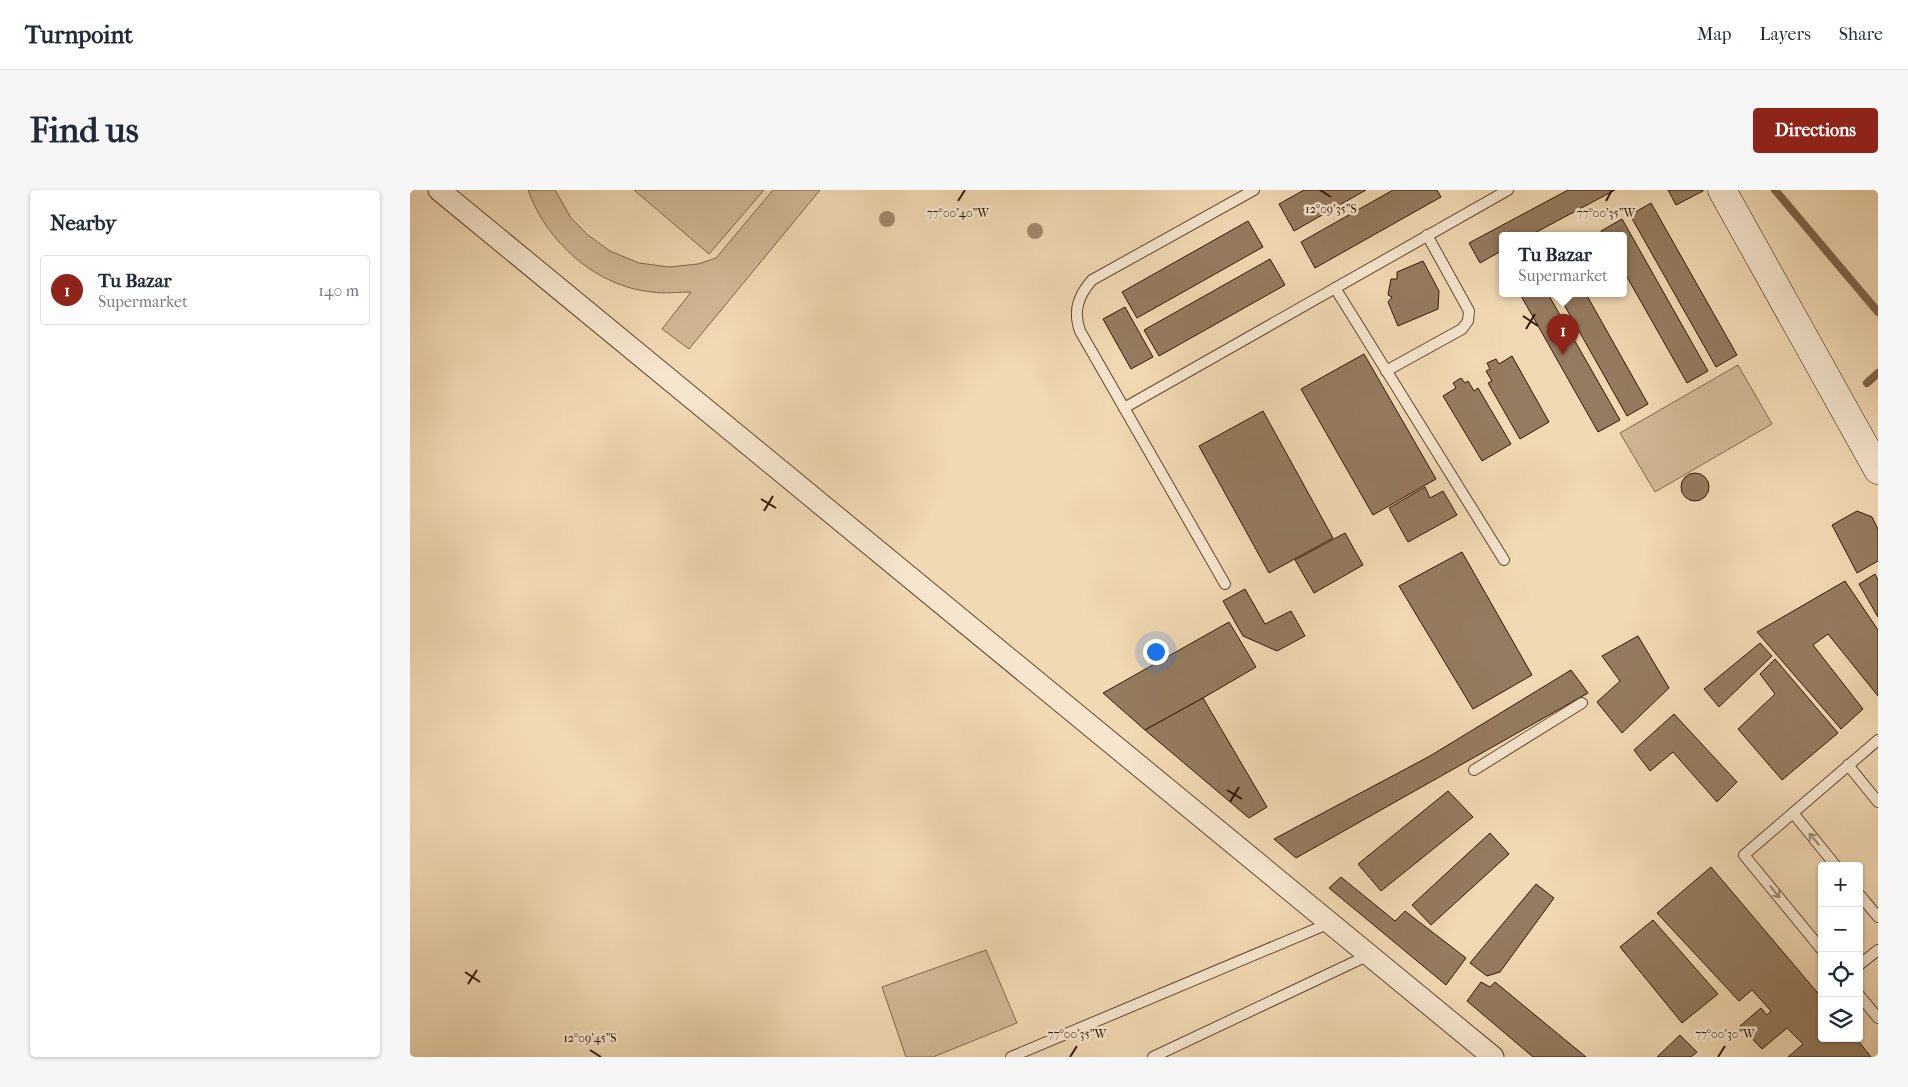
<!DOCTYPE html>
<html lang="en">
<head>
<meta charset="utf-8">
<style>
	body { margin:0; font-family:"IM FELL French Canon",serif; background:#f6f6f7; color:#1f2937 }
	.controls { position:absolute; right:15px; bottom:15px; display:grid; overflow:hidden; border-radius:5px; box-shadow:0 1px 4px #0004 }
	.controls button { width:45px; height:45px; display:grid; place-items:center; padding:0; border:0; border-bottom:1px solid #e0e1e3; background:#fff; color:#1f2937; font:25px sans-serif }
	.you { position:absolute; left:745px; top:461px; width:18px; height:18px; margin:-12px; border:4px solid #fff; border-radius:50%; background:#1a73e8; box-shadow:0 0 0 8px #1a73e833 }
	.badge { display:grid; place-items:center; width:32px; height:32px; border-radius:50%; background:#8f2418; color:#fff; font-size:16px; font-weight:700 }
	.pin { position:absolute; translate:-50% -41px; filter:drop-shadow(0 1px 2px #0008) }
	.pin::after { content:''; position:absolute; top:26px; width:18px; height:15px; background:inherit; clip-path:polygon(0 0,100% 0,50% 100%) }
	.popup { position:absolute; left:1089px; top:42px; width:128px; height:65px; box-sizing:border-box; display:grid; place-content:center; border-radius:5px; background:#fff; filter:drop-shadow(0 1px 4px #0005); font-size:16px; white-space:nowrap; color:#747a83 }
	.popup b { font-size:19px; color:#1f2937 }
	.popup::after { content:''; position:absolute; left:50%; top:100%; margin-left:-10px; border:10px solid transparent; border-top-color:#fff }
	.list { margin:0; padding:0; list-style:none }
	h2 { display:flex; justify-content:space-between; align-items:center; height:65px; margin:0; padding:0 20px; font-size:21px }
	h2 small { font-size:16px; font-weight:400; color:#747a83 }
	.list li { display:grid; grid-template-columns:32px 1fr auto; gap:15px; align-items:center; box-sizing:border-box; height:70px; margin:0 10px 10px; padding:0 10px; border:1px solid #e0e1e3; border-radius:5px }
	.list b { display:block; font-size:19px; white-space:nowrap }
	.list p { margin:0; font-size:16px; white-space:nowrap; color:#747a83 }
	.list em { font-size:16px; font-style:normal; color:#747a83 }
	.icon { flex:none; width:28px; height:28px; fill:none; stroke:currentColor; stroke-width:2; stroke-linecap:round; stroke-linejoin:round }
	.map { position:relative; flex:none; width:1468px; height:867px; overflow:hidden; border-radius:5px }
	header { display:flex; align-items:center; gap:30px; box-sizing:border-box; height:70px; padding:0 25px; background:#fff; border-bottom:1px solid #e0e1e3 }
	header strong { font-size:24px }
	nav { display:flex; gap:28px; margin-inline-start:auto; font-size:18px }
	.intro { display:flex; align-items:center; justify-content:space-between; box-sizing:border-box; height:120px; padding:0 30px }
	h1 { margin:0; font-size:35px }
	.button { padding:12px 22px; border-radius:5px; background:#8f2418; color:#fff; font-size:18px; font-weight:700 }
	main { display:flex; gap:30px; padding:0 30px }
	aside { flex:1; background:#fff; border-radius:5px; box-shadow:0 1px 4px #0004 }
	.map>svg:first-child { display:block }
	.green { fill:#d1b895; stroke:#82674c }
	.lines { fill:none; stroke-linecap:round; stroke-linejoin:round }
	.stream { stroke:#7e6349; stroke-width:8 }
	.building { fill:#957b5f; stroke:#321603 }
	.lane-casing { stroke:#62472f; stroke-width:12 }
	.street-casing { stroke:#62472f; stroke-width:23 }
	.secondary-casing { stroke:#321603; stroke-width:29 }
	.lane { stroke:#f6e6ce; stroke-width:10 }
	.street { stroke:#f6e6ce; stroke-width:21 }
	.secondary { stroke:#f6e6ce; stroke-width:28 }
	.tree { fill:#a2896a }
	.oneway { stroke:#9e8873 }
	.ticks { fill:none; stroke:#321603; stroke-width:2 }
	.ticks-label { font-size:12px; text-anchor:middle; fill:#321603; stroke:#f6e6ce; stroke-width:5; stroke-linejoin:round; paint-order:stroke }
</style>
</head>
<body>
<header>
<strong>Turnpoint</strong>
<nav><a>Map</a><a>Layers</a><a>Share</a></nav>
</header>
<div class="intro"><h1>Find us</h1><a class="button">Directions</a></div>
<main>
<aside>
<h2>Nearby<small></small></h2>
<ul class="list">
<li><span class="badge">1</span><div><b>Tu Bazar</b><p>Supermarket</p></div><em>140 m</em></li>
</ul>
</aside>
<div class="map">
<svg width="1468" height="867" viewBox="0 0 1468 867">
	<rect width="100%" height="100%" fill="#f1d9b3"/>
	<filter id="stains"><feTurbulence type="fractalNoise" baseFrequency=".004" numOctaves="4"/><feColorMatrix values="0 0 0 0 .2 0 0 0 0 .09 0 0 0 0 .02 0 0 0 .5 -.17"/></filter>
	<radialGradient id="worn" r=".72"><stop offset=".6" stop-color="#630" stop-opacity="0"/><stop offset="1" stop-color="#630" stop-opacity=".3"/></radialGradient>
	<g class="green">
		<path d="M118 0H145L161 28 178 45 200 61 229 73 259 77 288 74 306 68 363 0H410L279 159 252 139 281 102C268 102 255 104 242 102 187 97 136 52 118 0Z"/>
		<polygon points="224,0 354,0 299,64"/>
		<polygon points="1328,175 1362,234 1245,302 1210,243"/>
		<polygon points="576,760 607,833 523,867 496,867 472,797"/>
	</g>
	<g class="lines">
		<g class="stream">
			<polyline points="1365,0 1468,122"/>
			<polyline points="1457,193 1468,183"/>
		</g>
	</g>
	<g class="building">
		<polygon points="894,0 956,0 884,41 869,14"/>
		<polygon points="983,0 1027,0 1031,7 905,78 891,52"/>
		<polygon points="1158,0 1205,0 1119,46 1093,46 1093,60 1070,73 1059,53"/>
		<polygon points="1258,0 1293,0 1293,1 1266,15"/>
		<polygon points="1241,13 1327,165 1306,177 1220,25"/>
		<polygon points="1212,29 1298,181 1277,193 1213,80 1213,46 1194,46 1191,41"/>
		<polygon points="838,31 853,57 727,128 712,102"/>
		<polygon points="860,69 875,95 749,166 734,140"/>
		<polygon points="1013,71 1029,101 1028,119 988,136 978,112 982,107 978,105 981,89 987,89 987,82"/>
		<polygon points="1110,104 1138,104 1210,230 1188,242"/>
		<polygon points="1148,104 1176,104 1238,214 1217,226"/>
		<polygon points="715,117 743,167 721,179 693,129"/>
		<polygon points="954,164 1026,289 963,325 891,199"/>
		<polygon points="1102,166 1139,232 1110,249 1078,193 1082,191 1076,181 1080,179 1077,173 1086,169 1089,174"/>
		<polygon points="1051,188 1055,193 1058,191 1064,201 1068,198 1101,254 1072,271 1033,206 1046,198 1043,193"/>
		<polygon points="853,221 923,348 859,383 789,256"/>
		<circle cx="1285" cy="297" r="14"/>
		<polygon points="1015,297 1020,308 1033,301 1047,325 998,352 979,318"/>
		<polygon points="1447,321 1462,327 1468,339 1468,371 1447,383 1422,335"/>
		<polygon points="935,343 953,375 904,403 885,370"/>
		<polygon points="1052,362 1122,485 1063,519 989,396"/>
		<polygon points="1465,384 1468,390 1468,427 1449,394"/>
		<polygon points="1435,391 1468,440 1468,506 1418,444 1403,455 1453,519 1431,539 1347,442"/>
		<polygon points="835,399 855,434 881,421 895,446 867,461 833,446 813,411"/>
		<polygon points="819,432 846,477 793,508 735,540 693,503"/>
		<polygon points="1228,446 1259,498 1212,543 1187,512 1210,491 1192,466"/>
		<polygon points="1350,453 1362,466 1309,517 1294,499"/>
		<polygon points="1365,469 1428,543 1372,590 1328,539 1365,504 1350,484"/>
		<polygon points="1161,480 1178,503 886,668 864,649 1020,566"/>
		<polygon points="793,508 857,617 839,628 735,540"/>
		<polygon points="1264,524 1327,592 1307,612 1263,562 1240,581 1224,560"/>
		<polygon points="1038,601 1063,627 971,701 948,674"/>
		<polygon points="1080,643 1099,664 1021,735 1002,715"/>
		<polygon points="1301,677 1412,808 1412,848 1446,848 1461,867 1378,867 1393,854 1377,838 1352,859 1330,836 1351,818 1357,825 1361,821 1342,800 1329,811 1247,723"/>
		<polygon points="931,687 985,731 995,721 1056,768 1036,795 919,698"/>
		<polygon points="1126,694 1144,708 1090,782 1077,786 1060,773"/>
		<polygon points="1243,730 1308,804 1272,833 1210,757"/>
		<polygon points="1071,792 1080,797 1085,792 1176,867 1123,867 1057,811"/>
		<polygon points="1270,845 1287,862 1281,867 1247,867"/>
	</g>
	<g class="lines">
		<g class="lane-casing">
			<g id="lane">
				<polyline points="925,98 1094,370"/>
				<polyline points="976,181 1052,139 1058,131 1059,121 1017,45"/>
				<polyline points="714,218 1098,0"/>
				<path d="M815 394 670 141C663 121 668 106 682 90L844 0"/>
				<polyline points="1438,575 1468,612"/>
				<polyline points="1064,580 1172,513"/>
				<polyline points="1383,623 1426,676"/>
				<polyline points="1449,704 1468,727"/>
				<polyline points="1412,760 1334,665 1468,550"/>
				<polyline points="1449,775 1468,760"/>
				<polyline points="1449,805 1468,828"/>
				<polyline points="601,867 920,733"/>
				<polyline points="743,867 959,765"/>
			</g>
		</g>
		<g class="street-casing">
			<polyline id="street" points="29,0 1083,867"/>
		</g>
		<g class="secondary-casing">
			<polyline id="secondary" points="1312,0 1468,280"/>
		</g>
		<use href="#lane" class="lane"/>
		<use href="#street" class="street"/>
		<use href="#secondary" class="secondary"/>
	</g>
	<g class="tree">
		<circle cx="477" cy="29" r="8"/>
		<circle cx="625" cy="41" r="8"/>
	</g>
	<defs><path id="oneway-shaft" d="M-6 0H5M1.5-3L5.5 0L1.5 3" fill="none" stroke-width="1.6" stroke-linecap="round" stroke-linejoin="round" transform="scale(1.25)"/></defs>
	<g class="oneway">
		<use href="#oneway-shaft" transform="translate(1404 649) rotate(-130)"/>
		<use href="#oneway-shaft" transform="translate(1365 702) rotate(51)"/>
	</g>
	<path class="ticks" d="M910 0 921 7M548 11 555 0M1196 11 1202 0M1113 126 1128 136M1116 139 1125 124M351 309 366 318M354 321 363 306M817 600 832 609M820 612 829 597M55 782 70 792M58 794 67 780M180 860 191 867M660 867 667 856M1308 867 1315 856"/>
	<g class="ticks-label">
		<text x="921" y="23">12°09'35"S</text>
		<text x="548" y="27">77°00'40"W</text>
		<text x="1196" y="27">77°00'35"W</text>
		<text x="667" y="848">77°00'35"W</text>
		<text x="1315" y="848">77°00'30"W</text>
		<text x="180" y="852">12°09'45"S</text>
	</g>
	<rect width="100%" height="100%" filter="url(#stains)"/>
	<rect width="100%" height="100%" fill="url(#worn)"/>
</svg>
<div class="controls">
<button>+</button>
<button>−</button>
<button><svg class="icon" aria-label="locate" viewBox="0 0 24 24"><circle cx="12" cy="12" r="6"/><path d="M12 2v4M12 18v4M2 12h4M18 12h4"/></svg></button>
<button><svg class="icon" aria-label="layers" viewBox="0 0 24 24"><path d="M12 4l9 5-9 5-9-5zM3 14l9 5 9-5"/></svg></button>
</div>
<div class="you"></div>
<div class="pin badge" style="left:1153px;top:165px">1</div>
<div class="popup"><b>Tu Bazar</b>Supermarket</div>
</div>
</main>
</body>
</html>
